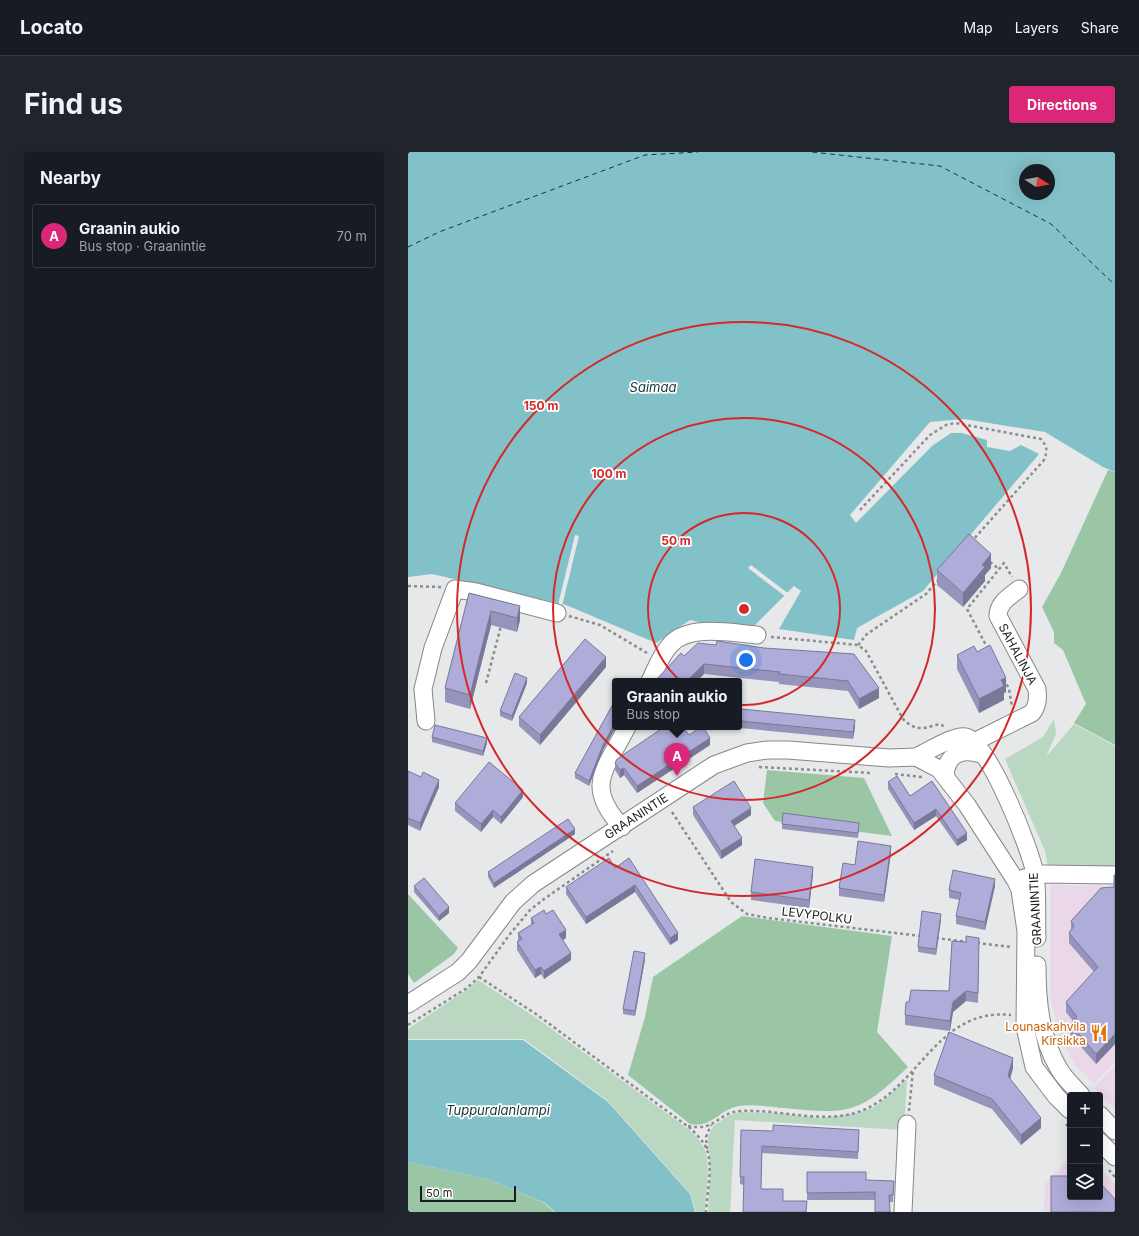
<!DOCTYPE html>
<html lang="en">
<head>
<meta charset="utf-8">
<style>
	body { margin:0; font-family:Inter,sans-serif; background:#20242c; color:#f1f3f6 }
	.controls { position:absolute; right:12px; bottom:12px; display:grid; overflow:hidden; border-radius:4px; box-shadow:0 4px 16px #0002 }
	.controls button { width:36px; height:36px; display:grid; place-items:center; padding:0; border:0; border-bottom:1px solid #363941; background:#171b24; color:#f1f3f6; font:20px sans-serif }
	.compass { position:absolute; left:611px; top:12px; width:36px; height:36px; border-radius:50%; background:#171b24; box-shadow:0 4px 16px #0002; rotate:101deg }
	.scale { position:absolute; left:12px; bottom:10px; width:96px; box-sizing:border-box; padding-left:4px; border:2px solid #1c1c1d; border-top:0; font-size:11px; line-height:14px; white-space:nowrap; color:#1c1c1d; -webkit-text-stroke:3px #fff; paint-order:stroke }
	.you { position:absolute; left:338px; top:508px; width:14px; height:14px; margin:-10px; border:3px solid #fff; border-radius:50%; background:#1a73e8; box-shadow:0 0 0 6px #1a73e833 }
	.badge { display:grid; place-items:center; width:26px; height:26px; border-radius:50%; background:#db2777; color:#fff; font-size:13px; font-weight:700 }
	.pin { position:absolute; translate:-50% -33px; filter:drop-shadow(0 1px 2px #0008) }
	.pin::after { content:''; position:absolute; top:21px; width:14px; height:12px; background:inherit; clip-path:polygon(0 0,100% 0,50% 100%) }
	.popup { position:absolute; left:204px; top:526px; width:130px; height:52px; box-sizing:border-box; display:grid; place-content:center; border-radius:4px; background:#171b24; filter:drop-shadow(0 1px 3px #0005); font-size:13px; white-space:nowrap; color:#9ea1a6 }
	.popup b { font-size:15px; color:#f1f3f6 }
	.popup::after { content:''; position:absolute; left:50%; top:100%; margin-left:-8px; border:8px solid transparent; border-top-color:#171b24 }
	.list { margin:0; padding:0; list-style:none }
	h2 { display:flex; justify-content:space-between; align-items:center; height:52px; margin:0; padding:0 16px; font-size:17px }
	h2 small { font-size:13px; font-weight:400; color:#9ea1a6 }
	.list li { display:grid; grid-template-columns:26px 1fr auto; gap:12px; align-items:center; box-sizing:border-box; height:64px; margin:0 8px 8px; padding:0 8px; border:1px solid #363941; border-radius:4px }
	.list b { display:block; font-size:15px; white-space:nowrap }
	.list p { margin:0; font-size:13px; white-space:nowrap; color:#9ea1a6 }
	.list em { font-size:13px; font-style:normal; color:#9ea1a6 }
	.icon { flex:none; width:22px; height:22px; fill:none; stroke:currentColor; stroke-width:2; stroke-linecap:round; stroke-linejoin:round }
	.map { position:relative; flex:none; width:707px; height:1060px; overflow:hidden; border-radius:4px }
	header { display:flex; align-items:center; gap:24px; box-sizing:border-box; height:56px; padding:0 20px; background:#171b24; border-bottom:1px solid #363941 }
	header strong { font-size:19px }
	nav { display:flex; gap:22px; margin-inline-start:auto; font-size:14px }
	.intro { display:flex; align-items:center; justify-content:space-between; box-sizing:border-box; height:96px; padding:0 24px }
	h1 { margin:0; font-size:28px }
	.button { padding:10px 18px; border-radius:4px; background:#db2777; color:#fff; font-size:14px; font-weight:700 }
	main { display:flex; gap:24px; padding:0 24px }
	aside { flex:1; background:#171b24; border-radius:4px; box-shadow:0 4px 16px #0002 }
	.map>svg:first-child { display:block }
	.commercial { fill:#ead7e7 }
	.green { fill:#bad7c1 }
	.forest { fill:#9bc6a6 }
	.water { fill:#83c1c8; fill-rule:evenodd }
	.pier { fill:#e6e8e9 }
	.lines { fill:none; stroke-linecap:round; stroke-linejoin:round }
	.ferry { stroke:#153538; stroke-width:1; stroke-dasharray:5 4; stroke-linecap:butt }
	.minor-casing { stroke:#858788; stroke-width:19 }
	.path { stroke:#8b8c8d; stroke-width:2.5; stroke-dasharray:3 3; stroke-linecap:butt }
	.minor { stroke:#fff; stroke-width:17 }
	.wall { fill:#9694bb }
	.shaded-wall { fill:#7a7898 }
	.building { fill:#aeacd9; stroke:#7a7898 }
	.ring { fill:none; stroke:#d62828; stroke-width:2 }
	.labels { text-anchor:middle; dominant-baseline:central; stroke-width:3.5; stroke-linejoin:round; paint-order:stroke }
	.street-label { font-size:12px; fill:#1c1c1d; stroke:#fff }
	.food-label { font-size:12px; fill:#c56008; stroke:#fff; text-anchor:end }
	.water-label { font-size:13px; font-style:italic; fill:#153538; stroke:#fff }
	.centre { fill:#d62828; stroke:#fff; stroke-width:2 }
	.ring-label { font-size:12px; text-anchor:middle; font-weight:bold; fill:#d62828; stroke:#fff; stroke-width:3.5; stroke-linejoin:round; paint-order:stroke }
</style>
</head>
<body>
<header>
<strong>Locato</strong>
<nav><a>Map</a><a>Layers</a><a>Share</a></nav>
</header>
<div class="intro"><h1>Find us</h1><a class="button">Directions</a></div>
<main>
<aside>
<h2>Nearby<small></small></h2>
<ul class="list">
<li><span class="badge">A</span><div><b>Graanin aukio</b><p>Bus stop · Graanintie</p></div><em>70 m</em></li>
</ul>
</aside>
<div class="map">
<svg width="707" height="1060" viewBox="0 0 707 1060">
	<rect width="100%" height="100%" fill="#e6e8e9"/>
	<g class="commercial">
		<polygon points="642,733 707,734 707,910 686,932 667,913 650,881 642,840"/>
		<polygon points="707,913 707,957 686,936"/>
		<polygon points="662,1006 662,1045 692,1045 692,1016 707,1032 707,1060 636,1060 637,1032"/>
	</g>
	<g class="green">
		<polygon points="646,567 648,582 638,605 666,572 707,594 707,715 640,715 637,699 597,607 635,585"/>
		<path d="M70 828 127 865 279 976C286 982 293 989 297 998 303 1014 298 1043 297 1060H288L282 1041 200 949 116 887H0V877L60 837Z"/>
		<polygon points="499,927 496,978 327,968 322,1060 300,1060 302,1022 300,985 305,974 322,963 332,960 367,961 412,966 450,961 466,955 479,945"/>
	</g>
	<g class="forest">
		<polygon points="700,318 707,320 707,593 666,571 678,552 655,498 646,491 646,480 634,455 653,421"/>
		<polygon points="359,618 456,626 484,684 367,669 355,651"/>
		<polygon points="0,742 50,796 46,802 6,831 0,822"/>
		<path d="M334 764 484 784 469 880 500 915C452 961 442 963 377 956 363 955 345 952 331 954 312 957 303 977 282 972L220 923 237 865 245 825Z"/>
		<polygon points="0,1010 80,1027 136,1051 146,1060 0,1060"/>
	</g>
	<g class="water">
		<path d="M0 0H707V320L695 315 637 280 556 267 522 270 442 363 448 371 524 294 543 281H554L579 288V295L602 299 613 293 631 302 515 439 449 476 446 488 371 477 393 439 386 434 344 476 326 479 282 468 248 491 158 453 24 422 0 425ZM617 18H641V42H617Z"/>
		<polygon points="0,888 115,888 200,950 282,1042 287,1060 147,1060 137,1051 80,1027 0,1010"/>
	</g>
	<g class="pier">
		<polygon points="167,383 171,384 154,454 150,453"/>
		<polygon points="343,413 381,442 378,445 340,416"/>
	</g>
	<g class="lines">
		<g class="ferry">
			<polyline points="404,0 532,14 643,72 707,133"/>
			<polyline points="0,95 31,80 237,3 290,0"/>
		</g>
		<g class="minor-casing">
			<g id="minor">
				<path d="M242 529C248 517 253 502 263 492 281 472 324 481 349 483"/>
				<polyline points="18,569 15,537 25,496 47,437 68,440 149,461"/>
				<path d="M568 589 624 561C630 553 630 546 629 537L590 464C590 451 601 445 611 437"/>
				<path d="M508 605C519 600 547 582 558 585 580 590 623 698 627 722 630 743 628 766 629 786"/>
				<path d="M537 623C539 600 556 596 576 603"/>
				<path d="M214 675C176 634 197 618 219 575"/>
				<polyline points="616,726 635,722 707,723"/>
				<path d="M629 813C629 849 632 885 651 917 657 927 666 935 673 943"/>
				<polyline points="0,852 50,820 61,809 105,750 125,732 306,613 339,601 359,598 380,598 481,606 508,605 531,617 559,653 608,729 612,738 618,779 617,875 626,915 648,944 662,958"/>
				<polyline points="692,963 707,979"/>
				<polyline points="692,990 707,1005"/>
				<polyline points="495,1060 499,972"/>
			</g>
		</g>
		<g class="path">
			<path d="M452 358 522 283 538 273 547 271 633 287C639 295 640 298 636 308L565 388"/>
			<polyline points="582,410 591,417"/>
			<polyline points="0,434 33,435"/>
			<polyline points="161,464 192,473 239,501"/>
			<path d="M363 485 450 493 458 499 495 567C516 588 529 564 537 576"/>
			<polyline points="450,493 459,482 518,442 531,427"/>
			<polyline points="580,497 559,457 596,411 604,425"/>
			<polyline points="596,527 601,537 604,555"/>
			<polyline points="78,531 93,474"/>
			<polyline points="351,615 464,621"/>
			<polyline points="487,622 514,625"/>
			<polyline points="264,660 323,750 339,762 360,766 513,784"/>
			<polyline points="528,786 560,790"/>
			<polyline points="569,791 604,795"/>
			<path d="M71 825 128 862 282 976C288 982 296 989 299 998 305 1014 299 1043 298 1060"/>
			<polyline points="0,873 59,836 71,825 102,782 122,758 136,747 205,699"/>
			<polyline points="501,959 505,918"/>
			<polyline points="658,972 662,977"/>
			<path d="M280 974C308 980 310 960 333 959 371 957 413 972 450 960 511 939 528 855 603 863"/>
			<polyline points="299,997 298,985 303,973"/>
			<polyline points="701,1018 707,1025"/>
		</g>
		<use href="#minor" class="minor"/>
	</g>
	<g class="wall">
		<polygon points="583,416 577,423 577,429 555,455 529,433 529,418"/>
		<polygon points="61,441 112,454 112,468 109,480 83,473 62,557 37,550 37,536"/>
		<polygon points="308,493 446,502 471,546 451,557 440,539 371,532 371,530 296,522 289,529 248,529 248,528 276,504"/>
		<polygon points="569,500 598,540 596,541 596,548 571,561 549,517 549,503"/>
		<polygon points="198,515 132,593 111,574 111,565"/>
		<polygon points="119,531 104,569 92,564 92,559"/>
		<polygon points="332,569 447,575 445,587 332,576"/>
		<polygon points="281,583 302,593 229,641 216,623 212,626 207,618 207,611"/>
		<polygon points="24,585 79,591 75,604 24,590"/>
		<polygon points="195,598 181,634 167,626 167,621"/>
		<polygon points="0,619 31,635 12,679 0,673"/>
		<polygon points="524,629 559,688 549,694 528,664 506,678 480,637 480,630 502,644"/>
		<polygon points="115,645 93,672 85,665 73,680 47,659 47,651"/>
		<polygon points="285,655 343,663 326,674 334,693 313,707 285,663"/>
		<polygon points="374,672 451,676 450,686 374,677"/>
		<polygon points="167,682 86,736 80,725 80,720"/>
		<polygon points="483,701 476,750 431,744 431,736 447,713"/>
		<polygon points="221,706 270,788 262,793 227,740 178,772 158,742 158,735 207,716"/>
		<polygon points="405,723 401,756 343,748 343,740"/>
		<polygon points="707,723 707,892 688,912 662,882 662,872 665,869 658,860 658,850 686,820 661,791 661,781 663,777 663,769 706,735"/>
		<polygon points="6,734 41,761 31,769 6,740"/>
		<polygon points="587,734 577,778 548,772 548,764 552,748 541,746 541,738"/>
		<polygon points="138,762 158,786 155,788 163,808 136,827 133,822 127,826 109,798 109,790 110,789 110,781 123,773 123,766"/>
		<polygon points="533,767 528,803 510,800 510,795"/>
		<polygon points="571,786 570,851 558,849 545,860 542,879 497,873 497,863 501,850 541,839 558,790"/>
		<polygon points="237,807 227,864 215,862 215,857"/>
		<polygon points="605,916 602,927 633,976 613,993 584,957 526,933 526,923"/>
		<polygon points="333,978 451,985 450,1007 354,1001 353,1037 375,1049 399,1060 336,1033 332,1032"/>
		<polygon points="399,1020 458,1028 486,1036 485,1050 482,1050 467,1048 399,1048"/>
	</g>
	<g class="shaded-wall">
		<polygon points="583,402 583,416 577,423 577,429 555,455 555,441 574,413"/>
		<polygon points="112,454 112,468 109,480 109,466"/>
		<polygon points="83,459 83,473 62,557 62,543"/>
		<polygon points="198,505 198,515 132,593 132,583"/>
		<polygon points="296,512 296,522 289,529 279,529"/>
		<polygon points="119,526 119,531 104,569 104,564"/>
		<polygon points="598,526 598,540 596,541 596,548 571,561 571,547 593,528"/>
		<polygon points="471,536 471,546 451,557 451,547"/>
		<polygon points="447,568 447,575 445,587 445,580"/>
		<polygon points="207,571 207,575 208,575 195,598 181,634 181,629 195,593"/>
		<polygon points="79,586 79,591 75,604 75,599"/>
		<polygon points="302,586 302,593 229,641 229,634"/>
		<polygon points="216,616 216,623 212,626 212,618"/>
		<polygon points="31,628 31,635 12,679 12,671"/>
		<polygon points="115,638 115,645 93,672 93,665"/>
		<polygon points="343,656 343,663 323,676 323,669"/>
		<polygon points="528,657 528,664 506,678 506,671"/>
		<polygon points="85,658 85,665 73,680 73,672"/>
		<polygon points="167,677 167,682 86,736 86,731"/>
		<polygon points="559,681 559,688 549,694 549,688"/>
		<polygon points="334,686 334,693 313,707 313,699"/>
		<polygon points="483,694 483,701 476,750 476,743"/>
		<polygon points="405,715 405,723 401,756 401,748"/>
		<polygon points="587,727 587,734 577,778 577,770"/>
		<polygon points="227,733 227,740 178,772 178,765"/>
		<polygon points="41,755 41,761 31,769 31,764"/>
		<polygon points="533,762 533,767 528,803 528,797"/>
		<polygon points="158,778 158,786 151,790 151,782"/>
		<polygon points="270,781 270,788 262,793 262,786"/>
		<polygon points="163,801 163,808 136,827 136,819"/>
		<polygon points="237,801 237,807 227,864 227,859"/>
		<polygon points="133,815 133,822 127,826 127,818"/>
		<polygon points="558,839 558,849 545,860 542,879 542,869 545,850"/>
		<polygon points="707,882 707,892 688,912 688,902"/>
		<polygon points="605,906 605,916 600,934 600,924"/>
		<polygon points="633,966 633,976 613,993 613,983"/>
	</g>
	<g class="building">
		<polygon points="561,382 583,402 574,413 577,415 555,441 529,418"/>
		<polygon points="61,441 112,454 109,466 83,459 62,543 37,536"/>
		<polygon points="177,487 198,505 132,583 111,565"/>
		<polygon points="309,489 356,496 446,502 471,536 451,547 440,529 371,522 372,520 296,512 279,529 250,529 248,528 273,501 276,504 290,491 308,493"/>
		<polygon points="582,493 598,526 593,528 596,534 571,547 549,503 566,494 569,500"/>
		<polygon points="107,521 119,526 104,564 92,559"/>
		<polygon points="205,552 207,553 207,571 195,593 181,629 167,621"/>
		<polygon points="333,557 447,568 445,580 332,569"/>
		<polygon points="27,573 79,586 75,599 24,585"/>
		<polygon points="256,575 275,575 281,583 293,575 295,575 302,586 229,634 216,616 212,618 207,611 209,607"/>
		<polygon points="81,610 115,638 93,665 85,658 73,672 47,651"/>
		<polygon points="0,619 13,625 15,620 31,628 12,671 0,666"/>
		<polygon points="489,624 502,644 524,629 559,681 549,688 528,657 506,671 480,630"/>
		<polygon points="326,629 343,656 323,669 334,686 313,699 285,655"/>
		<polygon points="375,661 451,671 450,681 374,672"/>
		<polygon points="160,667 167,677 86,731 80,720"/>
		<polygon points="450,689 483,694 476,743 431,736 435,711 447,713"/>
		<polygon points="201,706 207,716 221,706 270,781 262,786 227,733 178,765 158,735"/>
		<polygon points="347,707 405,715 401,748 343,740"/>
		<polygon points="545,718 587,727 577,770 548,764 553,741 541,738"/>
		<polygon points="706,723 707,723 707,882 688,902 662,872 669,865 658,850 690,815 661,781 666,774 663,769 693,736 706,735"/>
		<polygon points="16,726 41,755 31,764 6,734"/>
		<polygon points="136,758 138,762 145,758 158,778 151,782 163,801 136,819 133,815 127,818 109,790 114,787 110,781 126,771 123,766"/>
		<polygon points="514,759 533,762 528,797 510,795"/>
		<polygon points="558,784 571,786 570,841 558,839 545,850 542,869 497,863 498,850 501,850 503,838 541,839 544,789 558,790"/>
		<polygon points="226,799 237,801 227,859 215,857"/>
		<polygon points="541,880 605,906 600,924 633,966 613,983 584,947 526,923"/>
		<polygon points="365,973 451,978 450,1000 354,994 353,1037 375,1037 375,1049 399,1049 398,1060 335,1060 336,1025 332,1025 333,978 365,979"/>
		<polygon points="399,1020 458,1020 458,1028 486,1029 485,1043 481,1043 482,1060 467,1060 467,1040 399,1041"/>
		<polygon points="643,1024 662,1024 662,1045 692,1045 692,1031 707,1047 707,1060 643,1060"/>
	</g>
	<g class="ring">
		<circle cx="336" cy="457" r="96"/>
		<circle cx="336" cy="457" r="191"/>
		<circle cx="336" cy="457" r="287"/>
	</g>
	<defs>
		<g id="restaurant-bare" transform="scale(1.38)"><path d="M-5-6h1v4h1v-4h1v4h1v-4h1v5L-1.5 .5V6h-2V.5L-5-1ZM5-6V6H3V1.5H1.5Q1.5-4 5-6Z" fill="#e8710a" stroke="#fff" stroke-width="2.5" paint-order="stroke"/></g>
	</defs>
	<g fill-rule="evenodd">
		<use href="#restaurant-bare" x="691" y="881"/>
	</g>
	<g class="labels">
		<g class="street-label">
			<text transform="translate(610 502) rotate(62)">SAHALINJA</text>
			<text transform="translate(228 664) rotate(-33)">GRAANINTIE</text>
			<text transform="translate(627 757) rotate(-93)">GRAANINTIE</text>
			<text transform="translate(409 763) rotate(7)">LEVYPOLKU</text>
		</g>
		<g class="food-label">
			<text x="678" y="874">Lounaskahvila<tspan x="678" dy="14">Kirsikka</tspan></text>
		</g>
		<g class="water-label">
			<text x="245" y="235">Saimaa</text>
			<text x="90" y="958">Tuppuralanlampi</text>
		</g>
	</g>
	<circle cx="336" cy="457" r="6" class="centre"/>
	<g class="ring-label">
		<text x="133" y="258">150 m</text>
		<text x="201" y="326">100 m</text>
		<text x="268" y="393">50 m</text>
	</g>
</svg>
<div class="controls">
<button>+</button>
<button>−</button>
<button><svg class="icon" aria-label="layers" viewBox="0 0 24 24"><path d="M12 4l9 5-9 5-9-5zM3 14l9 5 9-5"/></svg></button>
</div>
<svg class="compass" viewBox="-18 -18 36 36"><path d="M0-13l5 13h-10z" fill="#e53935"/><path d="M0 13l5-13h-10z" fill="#9ea1a6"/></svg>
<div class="scale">50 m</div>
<div class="you"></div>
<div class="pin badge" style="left:269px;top:624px">A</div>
<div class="popup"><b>Graanin aukio</b>Bus stop</div>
</div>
</main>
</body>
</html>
